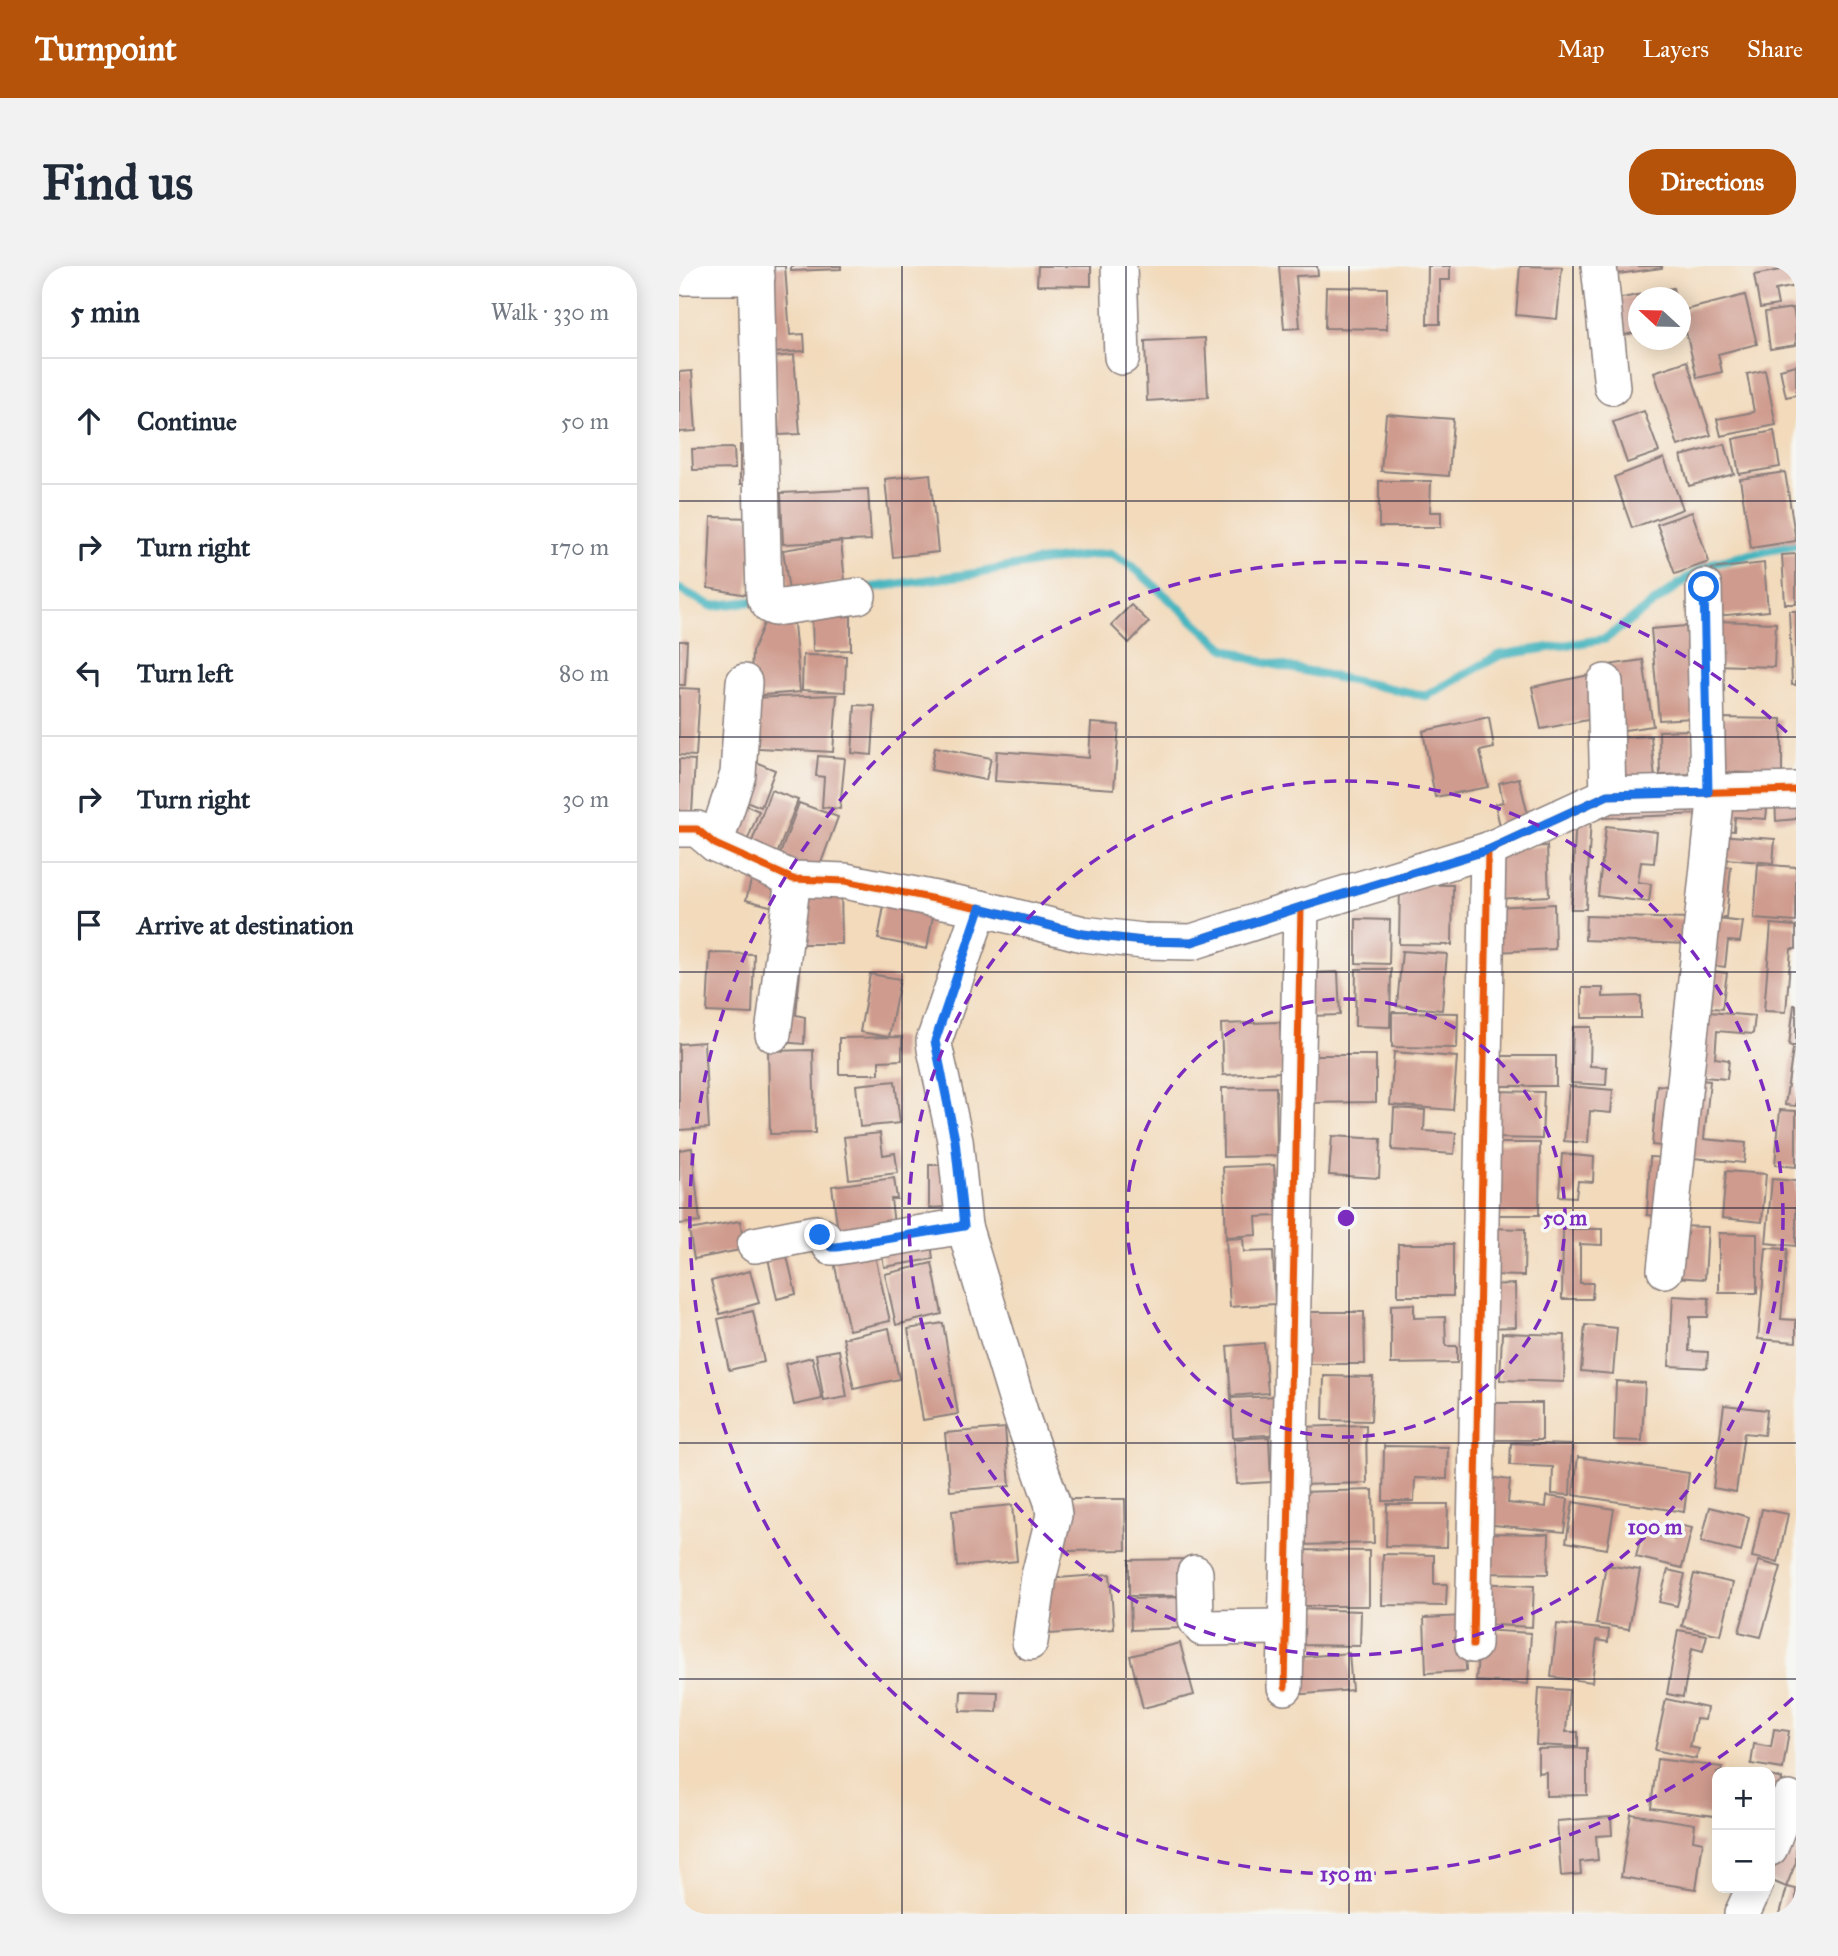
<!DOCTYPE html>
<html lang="en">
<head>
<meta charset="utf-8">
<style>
	body { margin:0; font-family:"IM FELL Great Primer",serif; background:#f2f2f3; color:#1f2937 }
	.controls { position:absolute; right:21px; bottom:21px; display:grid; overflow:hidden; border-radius:14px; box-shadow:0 4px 18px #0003 }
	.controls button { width:63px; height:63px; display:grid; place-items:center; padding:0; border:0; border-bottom:2px solid #e0e1e3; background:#fff; color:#1f2937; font:35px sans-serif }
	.compass { position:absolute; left:949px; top:21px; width:63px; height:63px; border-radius:50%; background:#fff; box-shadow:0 4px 18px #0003; rotate:292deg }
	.stop { position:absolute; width:21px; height:21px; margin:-16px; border:5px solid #1a73e8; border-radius:50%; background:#fff }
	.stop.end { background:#1a73e8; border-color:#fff; box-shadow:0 2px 7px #0008 }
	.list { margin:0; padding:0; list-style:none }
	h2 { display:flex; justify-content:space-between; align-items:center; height:91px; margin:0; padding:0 28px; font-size:30px }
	h2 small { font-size:23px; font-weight:400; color:#747a83 }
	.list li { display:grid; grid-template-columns:46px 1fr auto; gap:21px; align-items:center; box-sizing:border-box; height:126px; padding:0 28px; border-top:2px solid #e0e1e3 }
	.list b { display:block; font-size:26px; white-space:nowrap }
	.list em { font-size:23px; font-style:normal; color:#747a83 }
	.icon { flex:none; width:38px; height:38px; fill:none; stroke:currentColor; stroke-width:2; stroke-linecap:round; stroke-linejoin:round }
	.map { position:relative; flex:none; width:1117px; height:1648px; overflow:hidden; border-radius:28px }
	header { display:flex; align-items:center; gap:42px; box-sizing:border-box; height:98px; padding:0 35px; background:#b45309; color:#fff }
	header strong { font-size:33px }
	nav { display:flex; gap:38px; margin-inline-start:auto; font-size:24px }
	.intro { display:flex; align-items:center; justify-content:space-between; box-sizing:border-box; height:168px; padding:0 42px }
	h1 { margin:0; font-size:49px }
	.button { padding:18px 32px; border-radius:28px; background:#b45309; color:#fff; font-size:24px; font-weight:700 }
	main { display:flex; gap:42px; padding:0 42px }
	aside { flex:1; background:#fff; border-radius:28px; box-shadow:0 4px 18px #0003 }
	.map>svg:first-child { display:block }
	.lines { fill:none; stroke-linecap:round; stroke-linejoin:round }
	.stream { stroke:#43b3bd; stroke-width:9 }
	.building { fill:#cf9b8e }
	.street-casing { stroke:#8a7e7b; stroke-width:38 }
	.street { stroke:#fff; stroke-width:35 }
	.cycleway-casing { stroke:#f6f6f2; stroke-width:11 }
	.cycleway { stroke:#e8590c; stroke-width:7 }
	.route { stroke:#1a73e8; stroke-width:9 }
	.grid { fill:none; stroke:#22223b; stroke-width:2; stroke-opacity:0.55 }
	.ring { fill:none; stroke:#7b2cbf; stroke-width:3.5; stroke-dasharray:12 9 }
	.centre { fill:#7b2cbf; stroke:#f6f6f2; stroke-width:3.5 }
	.ring-label { font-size:21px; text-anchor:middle; font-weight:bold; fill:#7b2cbf; stroke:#f6f6f2; stroke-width:7; stroke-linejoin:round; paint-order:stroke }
</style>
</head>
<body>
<header>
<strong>Turnpoint</strong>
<nav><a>Map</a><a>Layers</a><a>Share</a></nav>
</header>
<div class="intro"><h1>Find us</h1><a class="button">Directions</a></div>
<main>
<aside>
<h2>5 min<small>Walk · 330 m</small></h2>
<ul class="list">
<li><svg class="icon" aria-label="ahead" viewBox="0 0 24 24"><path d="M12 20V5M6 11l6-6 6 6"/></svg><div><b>Continue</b></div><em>50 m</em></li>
<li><svg class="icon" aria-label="right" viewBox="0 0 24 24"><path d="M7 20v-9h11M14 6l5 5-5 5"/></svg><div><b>Turn right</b></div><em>170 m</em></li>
<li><svg class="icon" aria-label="left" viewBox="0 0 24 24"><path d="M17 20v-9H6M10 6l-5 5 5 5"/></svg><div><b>Turn left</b></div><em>80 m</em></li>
<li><svg class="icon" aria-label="right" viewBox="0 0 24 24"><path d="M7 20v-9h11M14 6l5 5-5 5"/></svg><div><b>Turn right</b></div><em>30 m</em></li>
<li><svg class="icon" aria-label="arrive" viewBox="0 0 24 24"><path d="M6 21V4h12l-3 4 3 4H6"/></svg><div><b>Arrive at destination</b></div></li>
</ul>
</aside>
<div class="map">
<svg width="1117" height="1648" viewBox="0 0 1117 1648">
	<rect width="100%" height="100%" fill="#f6f6f2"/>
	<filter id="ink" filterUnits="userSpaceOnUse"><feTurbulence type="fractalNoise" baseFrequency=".0143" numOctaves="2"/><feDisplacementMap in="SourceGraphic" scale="14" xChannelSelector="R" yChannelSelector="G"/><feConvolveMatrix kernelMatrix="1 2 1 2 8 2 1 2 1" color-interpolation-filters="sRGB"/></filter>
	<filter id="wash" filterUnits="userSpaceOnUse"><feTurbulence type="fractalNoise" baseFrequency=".00686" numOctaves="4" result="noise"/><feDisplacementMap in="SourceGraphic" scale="28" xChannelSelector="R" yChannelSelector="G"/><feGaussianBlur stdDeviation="1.57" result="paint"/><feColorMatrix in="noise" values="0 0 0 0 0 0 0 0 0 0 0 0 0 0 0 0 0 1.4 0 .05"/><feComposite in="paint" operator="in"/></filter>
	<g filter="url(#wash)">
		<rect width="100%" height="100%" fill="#f2dabb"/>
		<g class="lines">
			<g class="stream">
				<polyline points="0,323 33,340 78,335"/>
				<polyline points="182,323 300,307 363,295 431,287 452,299 545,382 579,395 747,430 821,389 926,373 1009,312 1035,297 1117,278"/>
			</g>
		</g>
		<g id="blocks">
			<g class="building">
				<polygon points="88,0 106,0 111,69 125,68 126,85 93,87"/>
				<polygon points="112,0 162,0 162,3 112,5"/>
				<polygon points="359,0 412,0 412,20 358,19"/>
				<polygon points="600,0 638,0 639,9 617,10 621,62 605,63"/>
				<polygon points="749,0 771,0 771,14 761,14 761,58 748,58"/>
				<polygon points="841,0 883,1 878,53 837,49"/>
				<polygon points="930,0 983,0 983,2 931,9"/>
				<polygon points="1117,1 1117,20 1096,24 1099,39 1081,42 1075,9"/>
				<polygon points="647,21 708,22 708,63 646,62"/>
				<polygon points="994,22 996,32 959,32 959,53 953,54 955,67 940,70 933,34"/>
				<polygon points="1066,29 1078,78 1039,88 1043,106 1018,112 1002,45"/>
				<polygon points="1114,42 1117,59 1117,79 1091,83 1086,46"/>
				<polygon points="526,72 529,131 468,135 466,75"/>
				<polygon points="115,89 121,168 100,169 94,91"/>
				<polygon points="1008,95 1032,169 999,180 975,106"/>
				<polygon points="1117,99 1117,129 1107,131 1101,103"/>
				<polygon points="1086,104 1097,159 1042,170 1038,153 1075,146 1068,108"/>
				<polygon points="13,105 17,165 0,166 0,106"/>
				<polygon points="965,145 980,186 948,197 934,156"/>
				<polygon points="707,148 774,153 770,210 702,205"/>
				<polygon points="1095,165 1101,201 1060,208 1054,173"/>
				<polygon points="1046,178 1055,208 1010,220 1002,190"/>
				<polygon points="61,179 77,179 78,218 61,218"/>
				<polygon points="55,182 56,203 14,204 13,183"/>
				<polygon points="985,192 1004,243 953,262 935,211"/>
				<polygon points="1106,206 1117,275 1072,282 1061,213"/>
				<polygon points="251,208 259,286 214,291 206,213"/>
				<polygon points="700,215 752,215 751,246 762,246 762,261 700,261"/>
				<polygon points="189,223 192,274 104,278 102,227"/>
				<polygon points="1013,246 1030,296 996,308 978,258"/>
				<polygon points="32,251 77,252 68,329 29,322"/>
				<polygon points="162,275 166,316 110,325 104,284"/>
				<polygon points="1117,288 1117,338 1106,338 1103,289"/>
				<polygon points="1085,297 1089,345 1038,350 1033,303"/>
				<polygon points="452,339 470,356 450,377 432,359"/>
				<polygon points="1110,345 1117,345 1117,419 1113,419"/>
				<polygon points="114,346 121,426 71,430 73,386 89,348"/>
				<polygon points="172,350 172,384 134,385 133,351"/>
				<polygon points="1037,355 1097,357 1095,401 1036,399"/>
				<polygon points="1007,360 1014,452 980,454 972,363"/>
				<polygon points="0,375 8,375 6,419 0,419"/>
				<polygon points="124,389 167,390 166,426 123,424"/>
				<polygon points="964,394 974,460 938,465 929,399"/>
				<polygon points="915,408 924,451 862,463 853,421"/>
				<polygon points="0,422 21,423 17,490 0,489"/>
				<polygon points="158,429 154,486 63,481 70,432"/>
				<polygon points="176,439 196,440 193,489 173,487"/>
				<polygon points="810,451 815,482 801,485 809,521 756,531 744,465"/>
				<polygon points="1041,452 1103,453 1103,508 1040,506"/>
				<polygon points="412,457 440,459 435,523 316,515 318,485 410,492"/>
				<polygon points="1013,464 1014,508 981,509 980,465"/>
				<polygon points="972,470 976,513 937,516 935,472"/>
				<polygon points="256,481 312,492 307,514 252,504"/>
				<polygon points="139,490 166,492 161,543 143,541 145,511 137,510"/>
				<polygon points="0,493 16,494 13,547 0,547"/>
				<polygon points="74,495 96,504 82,541 59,532"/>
				<polygon points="840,512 850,553 821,560 816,538 824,536 820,517"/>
				<polygon points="92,524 119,534 97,591 71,581"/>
				<polygon points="1021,529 1022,548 925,552 924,534"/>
				<polygon points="1117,529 1117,553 1097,555 1096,530"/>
				<polygon points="1042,530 1089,533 1087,553 1056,551 1055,565 1039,564"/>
				<polygon points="59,536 80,545 66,580 44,572"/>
				<polygon points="120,537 159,551 139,605 100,591"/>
				<polygon points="897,550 912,551 907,643 892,643"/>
				<polygon points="927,560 978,566 975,597 962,596 959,616 972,618 970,636 919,630"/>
				<polygon points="1037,569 1096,573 1094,597 1035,592"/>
				<polygon points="868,580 870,630 817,633 815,583"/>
				<polygon points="1079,598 1117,601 1117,656 1075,653"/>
				<polygon points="1033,600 1052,601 1047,652 1028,651"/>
				<polygon points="74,607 106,614 99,642 67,634"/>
				<polygon points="721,618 774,619 773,679 720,678"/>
				<polygon points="162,622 163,678 112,678 115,629"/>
				<polygon points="207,629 241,636 239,648 254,650 248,683 199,673"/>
				<polygon points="875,638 876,683 817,686 815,641"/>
				<polygon points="907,650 1010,653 1009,678 906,674"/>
				<polygon points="1029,652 1064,656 1061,676 1049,675 1046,701 1023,698"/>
				<polygon points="677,653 711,654 710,698 677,697"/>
				<polygon points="1092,658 1117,660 1117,683 1112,683 1107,746 1085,745"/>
				<polygon points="723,685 768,688 763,744 718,740"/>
				<polygon points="31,687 75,688 73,748 28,746"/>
				<polygon points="677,703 712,703 711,761 676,760"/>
				<polygon points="1022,704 1048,707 1043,743 1017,740"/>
				<polygon points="106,705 121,706 117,749 126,751 125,778 101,776"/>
				<polygon points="659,706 661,749 630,750 629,707"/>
				<polygon points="191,708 221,713 210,771 181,766"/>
				<polygon points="903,722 924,722 924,731 962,730 962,752 903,752"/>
				<polygon points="1115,739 1117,739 1117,780 1110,780"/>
				<polygon points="1018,745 1076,750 1074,768 1038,765 1036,792 1050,794 1048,813 1012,810"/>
				<polygon points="713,746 779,747 778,782 713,781"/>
				<polygon points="601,756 604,806 544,809 542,758"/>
				<polygon points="894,761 912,761 911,800 928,801 927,819 892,817"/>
				<polygon points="223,771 223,794 200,795 200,808 160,808 160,772"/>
				<polygon points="25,776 30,862 0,864 0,778"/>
				<polygon points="1114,783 1117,783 1117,840 1106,839"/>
				<polygon points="134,784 136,867 91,868 89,785"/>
				<polygon points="715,786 778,791 774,844 711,839"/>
				<polygon points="625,789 697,789 697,836 626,837"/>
				<polygon points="814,790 877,790 877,820 813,820"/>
				<polygon points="1012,813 1031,815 1025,873 1067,877 1065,897 1004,891"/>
				<polygon points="216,815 221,857 181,861 177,819"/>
				<polygon points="978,819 997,821 991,881 973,879"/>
				<polygon points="890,820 934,824 932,847 911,845 909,877 885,875"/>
				<polygon points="597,821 598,890 544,891 543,822"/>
				<polygon points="811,825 865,826 863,873 810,872"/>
				<polygon points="715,842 746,844 745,865 777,867 775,888 713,884"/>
				<polygon points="1101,844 1117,845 1117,901 1096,899"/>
				<polygon points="201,867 204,889 216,887 219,907 170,913 165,871"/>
				<polygon points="653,870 702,873 700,912 650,909"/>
				<polygon points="807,877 861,877 860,949 806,949"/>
				<polygon points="13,882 21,956 0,958 0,884"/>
				<polygon points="883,888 915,891 914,916 899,915 897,931 880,930"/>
				<polygon points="971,891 989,892 986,951 968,949"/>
				<polygon points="250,899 268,899 269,941 250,942"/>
				<polygon points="595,899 598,950 577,951 578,969 547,971 544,901"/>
				<polygon points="1047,905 1087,908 1083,956 1043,952"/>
				<polygon points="215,912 218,933 212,933 215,959 159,966 153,920"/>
				<polygon points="1093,913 1117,915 1117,980 1087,977"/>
				<polygon points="61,955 66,983 15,993 10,964"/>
				<polygon points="997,960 1029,961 1026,1013 994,1011"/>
				<polygon points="807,962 846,963 845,1010 805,1009"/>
				<polygon points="884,963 923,963 923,979 901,978 901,1017 914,1017 913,1033 883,1033"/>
				<polygon points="1040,967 1078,968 1078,1027 1040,1027"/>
				<polygon points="251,969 254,993 205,1001 201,977"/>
				<polygon points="564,972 565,986 594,985 596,1038 551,1041 547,973"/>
				<polygon points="193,977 211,1055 170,1064 153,987"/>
				<polygon points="105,978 117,1028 98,1033 87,983"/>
				<rect x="719" y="978" width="55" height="52"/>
				<polygon points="1087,982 1108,983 1102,1053 1117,1054 1117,1076 1079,1073"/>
				<polygon points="253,997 263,1048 217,1059 206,1008"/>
				<polygon points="71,1005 80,1037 41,1048 32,1015"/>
				<polygon points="836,1018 837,1061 807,1062 807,1019"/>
				<polygon points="994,1030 1030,1032 1029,1051 1011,1051 1010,1085 1029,1086 1028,1102 990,1100"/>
				<polygon points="735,1038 735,1052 766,1051 767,1080 778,1080 778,1097 712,1098 712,1039"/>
				<polygon points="74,1045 85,1096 50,1104 39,1053"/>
				<polygon points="623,1046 685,1046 686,1098 623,1098"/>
				<polygon points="264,1057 279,1148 244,1154 229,1063"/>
				<polygon points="906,1059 938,1062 934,1108 902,1105"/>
				<polygon points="210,1062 220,1113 175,1123 164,1072"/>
				<polygon points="823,1067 886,1069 885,1116 821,1114"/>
				<polygon points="585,1077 589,1127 552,1130 548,1080"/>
				<polygon points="160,1084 168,1131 145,1135 137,1088"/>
				<polygon points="133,1091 143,1133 115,1139 106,1098"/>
				<polygon points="645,1110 694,1111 692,1155 644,1154"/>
				<polygon points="937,1115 966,1117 963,1175 935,1174"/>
				<polygon points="602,1130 604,1168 554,1171 552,1132"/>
				<rect x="801" y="1137" width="62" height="37"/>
				<polygon points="1045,1139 1088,1144 1085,1169 1065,1167 1057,1226 1034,1222"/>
				<polygon points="687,1159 688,1217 621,1219 620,1161"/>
				<polygon points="326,1162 331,1220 271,1225 266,1167"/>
				<polygon points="590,1171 592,1216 558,1218 555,1173"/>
				<polygon points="832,1177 893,1179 891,1229 873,1228 874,1201 831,1199"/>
				<polygon points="705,1180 769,1181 768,1213 736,1212 735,1235 704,1235"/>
				<polygon points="899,1191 1010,1207 1005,1246 894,1229"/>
				<polygon points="809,1211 831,1214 829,1237 867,1241 868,1230 889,1233 885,1266 805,1258"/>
				<polygon points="694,1224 695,1277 621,1279 620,1226"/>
				<polygon points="385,1233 446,1233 447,1284 386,1285"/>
				<polygon points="894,1236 935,1243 928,1283 887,1276"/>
				<polygon points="708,1238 769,1238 768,1281 707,1280"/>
				<polygon points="333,1239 338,1295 278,1301 273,1245"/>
				<polygon points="1031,1241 1070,1251 1062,1286 1022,1276"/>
				<polygon points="1083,1243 1109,1248 1099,1296 1073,1291"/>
				<polygon points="999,1259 1013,1262 1003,1302 957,1291 963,1266 995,1273"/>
				<polygon points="803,1267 870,1268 869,1308 802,1307"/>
				<polygon points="619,1284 690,1285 690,1340 619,1340"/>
				<polygon points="704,1288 755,1289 755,1318 768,1318 767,1340 703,1339"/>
				<polygon points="508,1293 508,1330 450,1330 450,1294"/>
				<polygon points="1080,1295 1102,1301 1082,1371 1060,1366"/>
				<polygon points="927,1299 961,1304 950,1363 917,1358"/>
				<polygon points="989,1304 1006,1308 998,1340 980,1336"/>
				<polygon points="431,1308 435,1363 371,1368 367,1313"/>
				<polygon points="1015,1308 1054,1317 1042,1369 1003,1360"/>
				<polygon points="800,1317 855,1320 853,1361 798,1358"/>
				<polygon points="503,1331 504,1362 452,1364 451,1333"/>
				<polygon points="621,1343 682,1345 681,1380 620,1379"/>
				<polygon points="785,1350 787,1405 747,1407 745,1352"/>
				<polygon points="878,1358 930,1364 929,1376 918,1374 913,1416 872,1411"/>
				<polygon points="801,1364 852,1367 849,1418 797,1415"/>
				<polygon points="999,1364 1028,1369 1024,1385 1013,1382 1004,1431 988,1428"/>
				<polygon points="501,1377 515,1429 464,1442 451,1390"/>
				<polygon points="670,1387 673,1424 614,1429 611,1392"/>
				<polygon points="860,1422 890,1424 887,1466 899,1466 899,1481 857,1479"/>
				<polygon points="282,1425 319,1426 318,1446 281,1445"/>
				<polygon points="987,1433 1028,1442 1026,1454 1017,1453 1011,1481 1020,1483 1017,1493 976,1484"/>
				<polygon points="1095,1463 1110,1465 1104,1503 1072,1498 1075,1478 1092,1481"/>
				<polygon points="908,1482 908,1529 867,1530 867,1506 859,1507 859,1483"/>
				<polygon points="978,1493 1043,1501 1042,1506 1038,1506 1036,1550 972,1542"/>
				<polygon points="1091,1510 1103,1513 1094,1568 1091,1567"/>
				<polygon points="952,1548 1016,1558 1014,1574 1024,1576 1017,1623 942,1611"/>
				<polygon points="932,1551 933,1569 917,1570 919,1594 901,1596 902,1608 882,1610 878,1555"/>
				<polygon points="1108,1568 1117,1572 1117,1596 1107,1621 1091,1614 1091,1610"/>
				<polygon points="1108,1621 1117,1623 1117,1648 1101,1648"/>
			</g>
		</g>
	</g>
	<g filter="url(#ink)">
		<use href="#blocks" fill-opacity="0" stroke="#8a7e7b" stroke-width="2"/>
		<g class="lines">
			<g class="street-casing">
				<g id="street">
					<polyline points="77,0 85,331 91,340 96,342 179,330"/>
					<polyline points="440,0 443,91"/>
					<polyline points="920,0 933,121"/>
					<polyline points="0,11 78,11"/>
					<polyline points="1025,321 1029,526"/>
					<polyline points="926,416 929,529"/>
					<polyline points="0,563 18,563 36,578 114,613 166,615 301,642 404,668 464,675 513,676 622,641 809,584 929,529 1117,524"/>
					<polyline points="36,578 59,508 65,416"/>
					<polyline points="301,642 255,775 256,783 276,874 285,960 342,1149 373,1236 375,1249 360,1310 351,1376"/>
					<polyline points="94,768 114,613"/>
					<polyline points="76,979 137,967 145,971 152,981 158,981 285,960"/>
					<polyline points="986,1004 1037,526"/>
					<polyline points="516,1307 517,1354 523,1362 607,1361"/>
					<polyline points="794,1379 809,584"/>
					<polyline points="606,1421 622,641"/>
					<polyline points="1091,1582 1110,1533"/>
					<polyline points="1063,1648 1075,1622"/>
				</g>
			</g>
			<use href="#street" class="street"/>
			<g class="cycleway-casing">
				<g id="cycleway">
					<polyline points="0,563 18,563 36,578 114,613 166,615 301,642 404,668 464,675 513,676 622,641 809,584 929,529 1117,524"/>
					<polyline points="794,1379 809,584"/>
					<polyline points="606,1421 622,641"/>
				</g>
			</g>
			<use href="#cycleway" class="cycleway"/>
		</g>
	</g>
	<g class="lines" filter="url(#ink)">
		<polyline class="route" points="141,969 152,981 158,981 285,960 276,874 256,775 301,642 404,668 464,675 513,676 622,641 809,584 929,529 1029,526 1025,321"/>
	</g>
	<path class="grid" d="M223 0V1648M447 0V1648M670 0V1648M894 0V1648M0 235H1117M0 471H1117M0 706H1117M0 942H1117M0 1177H1117M0 1413H1117"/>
	<g class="ring">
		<circle cx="667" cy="952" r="219"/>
		<circle cx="667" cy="952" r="437"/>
		<path d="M1114 1432A656 656 0 1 1 1114 472"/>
	</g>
	<circle cx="667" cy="952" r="10" class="centre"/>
	<g class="ring-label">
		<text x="886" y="959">50 m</text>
		<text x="976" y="1268">100 m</text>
		<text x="667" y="1615">150 m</text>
	</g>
</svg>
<div class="controls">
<button>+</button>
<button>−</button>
</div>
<svg class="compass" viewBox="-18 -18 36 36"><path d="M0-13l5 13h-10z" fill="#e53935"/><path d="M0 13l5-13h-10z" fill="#747a83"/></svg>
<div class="stop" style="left:1025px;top:321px"></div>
<div class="stop end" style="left:141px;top:969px"></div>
</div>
</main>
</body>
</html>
